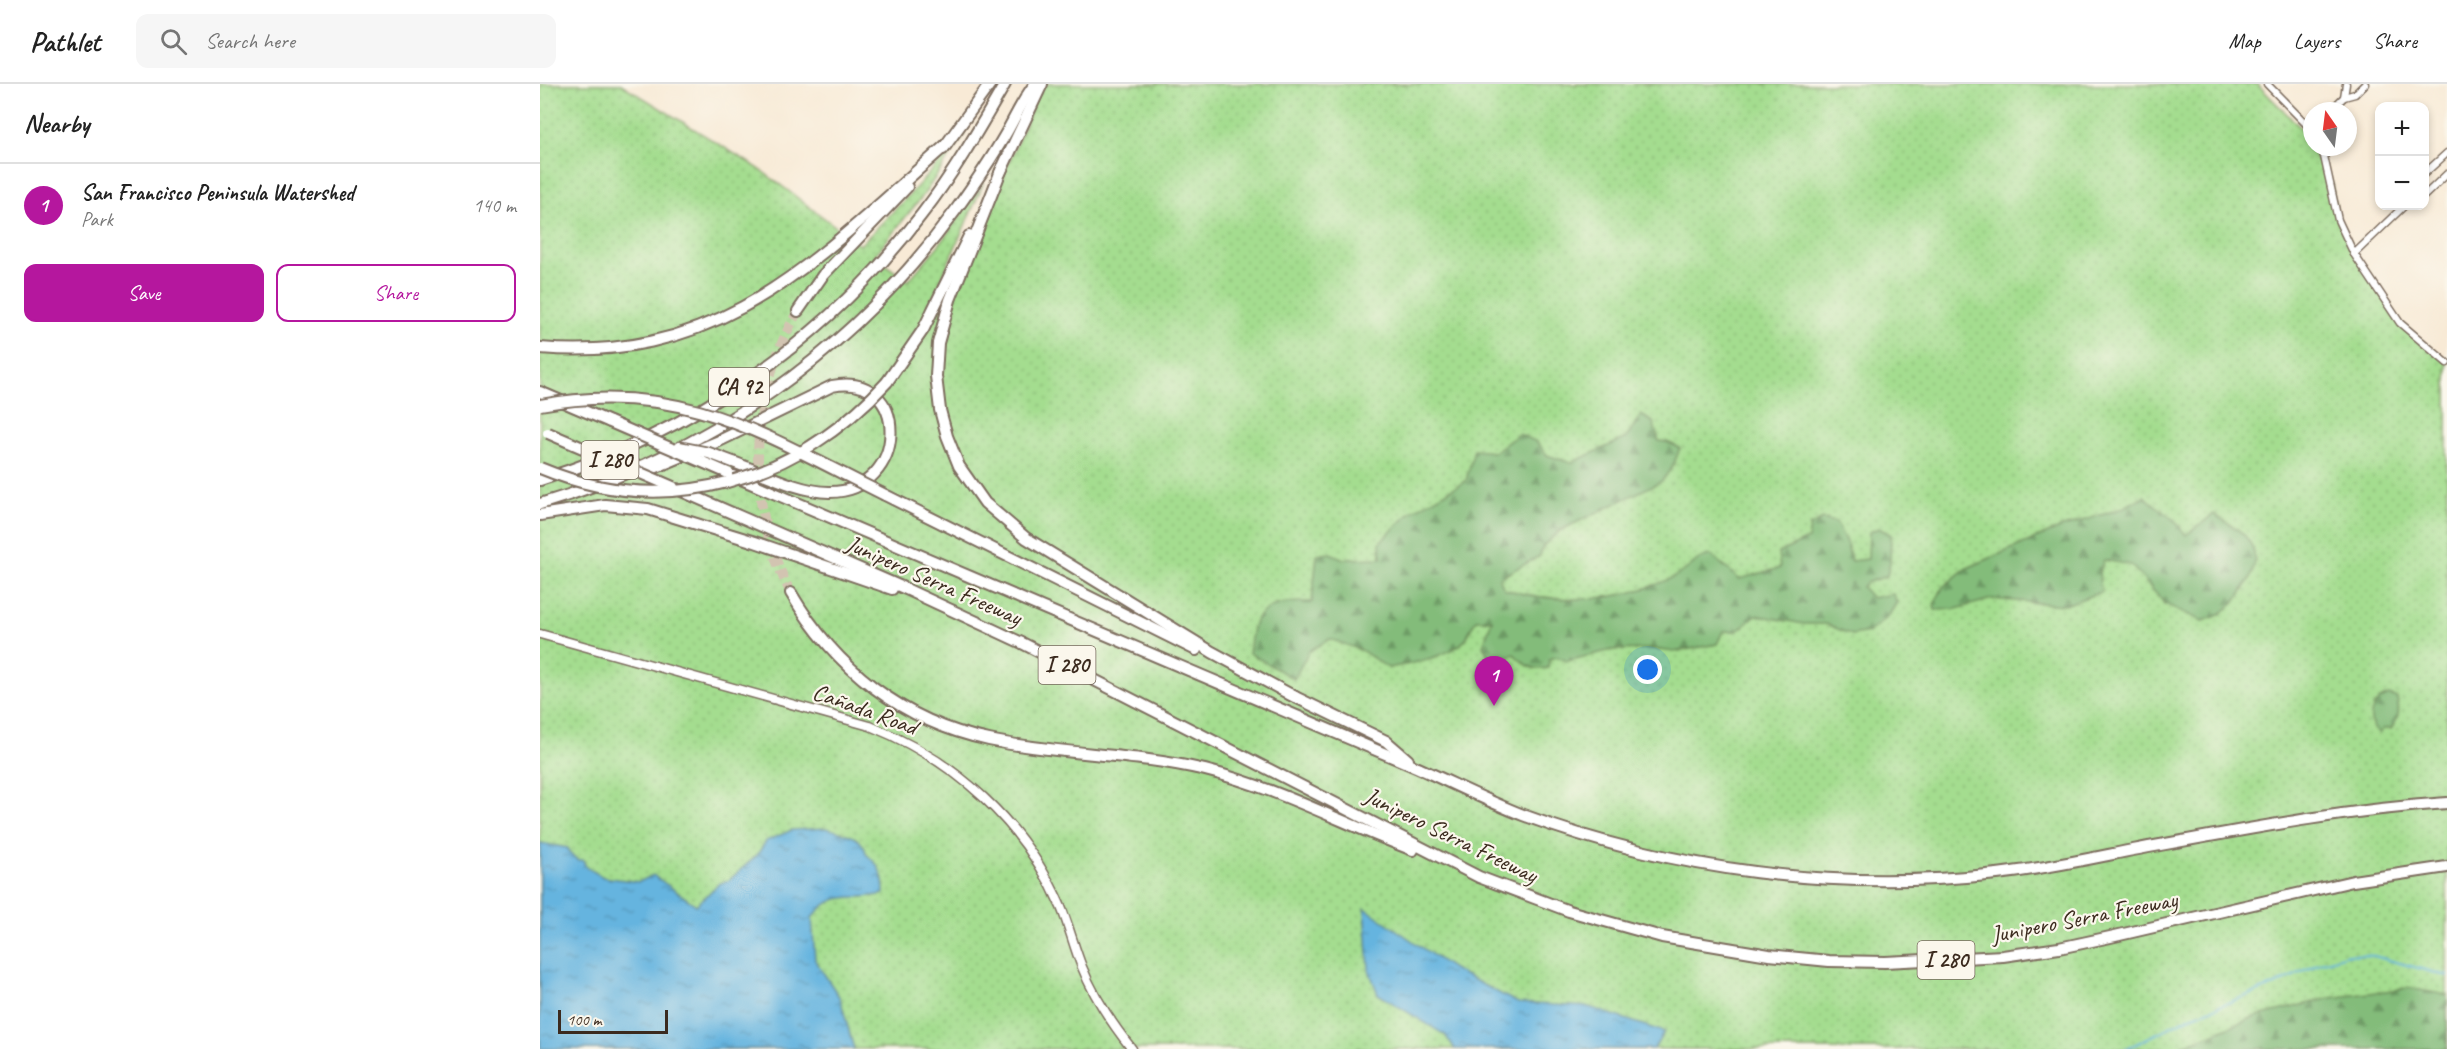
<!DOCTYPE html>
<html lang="en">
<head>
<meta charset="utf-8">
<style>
	body { margin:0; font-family:Caveat,sans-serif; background:#f6f6f6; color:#222 }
	.controls { position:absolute; right:18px; top:18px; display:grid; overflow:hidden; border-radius:12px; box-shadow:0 3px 9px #0003 }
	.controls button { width:54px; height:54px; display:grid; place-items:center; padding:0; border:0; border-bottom:2px solid #e0e0e0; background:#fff; color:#222; font:30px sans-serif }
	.compass { position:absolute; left:1763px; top:18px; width:54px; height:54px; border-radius:50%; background:#fff; box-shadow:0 3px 9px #0003; rotate:346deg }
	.scale { position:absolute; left:18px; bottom:15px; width:110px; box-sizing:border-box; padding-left:6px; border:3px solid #3b2a1e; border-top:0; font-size:16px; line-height:21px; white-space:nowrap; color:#3b2a1e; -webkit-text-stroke:4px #fbf7ec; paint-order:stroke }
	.you { position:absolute; left:1108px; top:586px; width:21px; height:21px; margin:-15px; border:4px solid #fff; border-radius:50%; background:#1a73e8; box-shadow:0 0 0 9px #1a73e833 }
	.badge { display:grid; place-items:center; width:39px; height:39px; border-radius:50%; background:#b5179e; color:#fff; font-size:20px; font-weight:700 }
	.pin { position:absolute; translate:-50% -50px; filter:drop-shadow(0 2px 3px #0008) }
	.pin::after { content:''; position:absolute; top:32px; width:21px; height:18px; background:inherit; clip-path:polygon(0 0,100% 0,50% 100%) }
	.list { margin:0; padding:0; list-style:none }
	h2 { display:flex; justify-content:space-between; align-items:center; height:78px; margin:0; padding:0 24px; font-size:26px }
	h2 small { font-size:20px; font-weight:400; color:#767676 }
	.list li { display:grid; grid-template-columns:39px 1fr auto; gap:18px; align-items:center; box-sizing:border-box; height:84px; padding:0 24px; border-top:2px solid #e0e0e0 }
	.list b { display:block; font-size:22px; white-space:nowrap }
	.list p { margin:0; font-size:20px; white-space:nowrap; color:#767676 }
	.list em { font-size:20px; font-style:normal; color:#767676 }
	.actions { display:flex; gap:12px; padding:18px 24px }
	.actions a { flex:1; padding:14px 0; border:2px solid #b5179e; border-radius:12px; text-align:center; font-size:21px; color:#b5179e }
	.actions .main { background:#b5179e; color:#fff }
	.icon { flex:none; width:33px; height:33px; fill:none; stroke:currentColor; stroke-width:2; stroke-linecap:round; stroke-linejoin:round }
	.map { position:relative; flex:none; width:1907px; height:965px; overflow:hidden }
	header { display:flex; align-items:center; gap:36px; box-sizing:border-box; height:84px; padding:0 30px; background:#fff; border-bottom:2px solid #e0e0e0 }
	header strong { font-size:28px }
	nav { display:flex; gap:33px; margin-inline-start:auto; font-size:21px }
	.search { width:420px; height:54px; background:#f6f6f6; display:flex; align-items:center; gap:15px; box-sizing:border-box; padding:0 21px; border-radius:12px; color:#767676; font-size:22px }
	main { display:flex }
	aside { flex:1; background:#fff }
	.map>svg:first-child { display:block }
	.grass { fill:url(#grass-dots); stroke:#708456; stroke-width:1.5 }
	.forest { fill:url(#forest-firs); stroke:#5f734c; stroke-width:1.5 }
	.water { fill:url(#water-ripples); stroke:#506f7e; stroke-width:1.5 }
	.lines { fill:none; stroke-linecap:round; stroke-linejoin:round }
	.stream { stroke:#65b4df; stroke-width:2 }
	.highway-tunnel { stroke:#d2c4b1; stroke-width:10; stroke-dasharray:10 5; stroke-linecap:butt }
	.street-casing { stroke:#7d6d5e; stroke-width:9 }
	.secondary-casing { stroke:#7d6d5e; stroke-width:11 }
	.highway-casing { stroke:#7d6d5e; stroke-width:14 }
	.street { stroke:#fff; stroke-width:6 }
	.secondary { stroke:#fff; stroke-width:8 }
	.highway { stroke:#fff; stroke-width:10 }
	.highway-bridge-casing { stroke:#7d6d5e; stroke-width:14; stroke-linecap:butt }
	.highway-bridge { stroke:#fff; stroke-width:10 }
	.labels { text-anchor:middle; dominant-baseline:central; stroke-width:4.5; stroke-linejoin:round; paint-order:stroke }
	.shield { fill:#fbf7ec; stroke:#75685c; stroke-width:1.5 }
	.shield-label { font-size:22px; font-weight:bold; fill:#3b2a1e }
	.street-label { font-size:24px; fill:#3b2a1e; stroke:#fbf7ec }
</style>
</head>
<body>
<header>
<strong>Pathlet</strong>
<div class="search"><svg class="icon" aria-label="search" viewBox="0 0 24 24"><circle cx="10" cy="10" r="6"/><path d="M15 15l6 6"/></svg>Search here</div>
<nav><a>Map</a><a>Layers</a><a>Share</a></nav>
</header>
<main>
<aside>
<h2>Nearby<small></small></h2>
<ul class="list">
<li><span class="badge">1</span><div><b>San Francisco Peninsula Watershed</b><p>Park</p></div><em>140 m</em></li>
</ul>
<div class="actions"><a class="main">Save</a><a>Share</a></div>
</aside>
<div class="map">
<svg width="1907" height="965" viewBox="0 0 1907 965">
	<defs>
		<pattern id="grass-dots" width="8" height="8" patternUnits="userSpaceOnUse" patternTransform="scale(1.5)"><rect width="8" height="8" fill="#a4dd8f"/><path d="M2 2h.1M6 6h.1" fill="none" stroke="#8ebe7b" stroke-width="1.8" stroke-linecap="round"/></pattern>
		<pattern id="forest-firs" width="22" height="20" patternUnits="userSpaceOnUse" patternTransform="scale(1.5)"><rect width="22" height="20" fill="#83bc7a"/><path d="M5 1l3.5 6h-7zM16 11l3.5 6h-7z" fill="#6c9963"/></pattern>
		<pattern id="water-ripples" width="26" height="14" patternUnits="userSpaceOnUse" patternTransform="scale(1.5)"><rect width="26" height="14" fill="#65b4df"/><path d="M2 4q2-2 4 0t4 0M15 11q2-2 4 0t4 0" fill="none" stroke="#5493b4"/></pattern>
	</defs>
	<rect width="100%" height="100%" fill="#fbf7ec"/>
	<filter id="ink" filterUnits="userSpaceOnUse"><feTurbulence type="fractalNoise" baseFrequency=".0167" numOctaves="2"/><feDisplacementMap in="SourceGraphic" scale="12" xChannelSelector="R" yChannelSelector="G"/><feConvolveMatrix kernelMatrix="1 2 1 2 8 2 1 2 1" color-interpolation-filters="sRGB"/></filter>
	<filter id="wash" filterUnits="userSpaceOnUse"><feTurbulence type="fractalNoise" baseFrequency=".008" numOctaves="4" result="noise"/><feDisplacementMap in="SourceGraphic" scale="24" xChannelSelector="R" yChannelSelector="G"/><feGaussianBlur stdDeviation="1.35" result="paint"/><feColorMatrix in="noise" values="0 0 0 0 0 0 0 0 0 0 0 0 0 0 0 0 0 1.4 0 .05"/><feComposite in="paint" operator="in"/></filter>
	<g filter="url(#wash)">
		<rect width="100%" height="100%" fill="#f8ead6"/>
		<polygon class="grass" points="0,0 81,0 218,84 320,161 371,109 425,50 382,113 334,172 368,197 398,162 444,98 392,216 406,227 502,0 1717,0 1764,47 1770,64 1791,98 1798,136 1814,170 1860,239 1907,279 1907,965 0,965"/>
		<g class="forest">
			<path d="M1101 331 1113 338 1119 357 1127 358 1140 364 1133 382 1122 397 1021 446 1003 462 1000 472 959 494 964 505C1008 518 1062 519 1106 504 1118 500 1134 494 1144 487 1157 478 1154 475 1171 471L1199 495 1240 484 1238 469 1268 455 1270 442 1282 435 1296 438 1307 460 1311 477 1328 475 1329 448 1339 444 1351 451 1350 478 1347 492 1326 499 1322 503 1332 514 1353 510 1357 518 1348 533 1329 548 1312 551 1286 540H1264L1216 531 1197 547H1183L1177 560 1134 568 1113 565 1072 566 1027 577 1017 573 1009 575 1008 584C992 587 985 581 974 570L958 576 950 574 943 562 952 536H936C932 542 929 551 924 557 910 572 868 581 848 584L821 566 790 555 769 567 754 595 709 569C711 560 711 544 716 536 728 517 753 518 772 518L777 471 790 469 804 475 841 474 840 458 871 428 926 397 934 366 954 368 979 350 997 358 1007 371 1031 379 1086 354Z"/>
			<path d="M1604 412 1634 436 1646 451 1674 430C1683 437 1698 443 1705 452 1728 477 1705 510 1683 528 1678 533 1669 535 1662 537L1625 520 1591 481 1564 476 1559 488 1561 508 1525 521 1452 515 1416 525 1395 526 1394 521 1403 503 1425 485 1520 444 1583 424Z"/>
			<path d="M1849 611 1857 614C1860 627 1859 634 1851 645H1843L1840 649 1833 644C1827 629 1834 616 1849 611Z"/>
			<polygon points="1869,904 1907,911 1907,965 1634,965 1714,933 1790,914"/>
		</g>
		<g class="water">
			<path d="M286 744C302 749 324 751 326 770 340 781 344 792 344 810 311 818 295 804 272 834L275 876 300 914 314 965H0V759L28 764 30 770 38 776H43L46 783 63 793 99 798 113 791 156 821 180 799 188 797 217 771 226 757 252 746Z"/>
			<polygon points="825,824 913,885 978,919 1049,923 1124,948 1114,965 915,965 905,951 838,910 829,886"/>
		</g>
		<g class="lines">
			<polyline class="stream" points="1586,965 1648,934 1735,901 1780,879 1809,870 1834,872 1907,892"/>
		</g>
	</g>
	<g filter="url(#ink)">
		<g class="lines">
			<path class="highway-tunnel" d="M251 509C204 420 208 314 258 227"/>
			<g class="street-casing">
				<g id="street">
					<polyline points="1727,0 1772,46"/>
					<polyline points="1804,13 1806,0"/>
					<polyline points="1790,27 1804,13 1815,10 1825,0"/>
					<polyline points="1782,63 1798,136 1814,170 1860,239 1907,279"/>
					<polyline points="1884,90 1907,69"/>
					<polyline points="1884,112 1907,90"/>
					<polyline points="1814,170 1864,122"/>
				</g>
			</g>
			<g class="secondary-casing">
				<path id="secondary" d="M0 550 330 642C415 676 484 738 521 823 529 842 534 863 542 883 554 913 572 940 592 965"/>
			</g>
			<g class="highway-casing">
				<g id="highway">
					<polyline points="403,65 450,0"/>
					<polyline points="462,84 410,216 398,259 396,292 400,326 407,352 419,382 445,419 486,454 672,568 755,613"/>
					<polyline points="460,89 502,0"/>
					<polyline points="258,227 283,191 367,103"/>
					<path d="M0 264C185 280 279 172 406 61"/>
					<polyline points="347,298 383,246 429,152"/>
					<polyline points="0,308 70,338"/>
					<path d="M112 385 179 357 292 302C372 286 369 409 289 408 259 408 221 388 193 378"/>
					<path d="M194 392 876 683C912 699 947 717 983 731 1134 787 1297 808 1457 790 1503 785 1548 775 1593 766 1697 747 1801 726 1907 719"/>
					<path d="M0 396C152 349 286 257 382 130 414 89 439 45 465 0"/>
					<polyline points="137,405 366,505 482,559 939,793 1029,827 1122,853 1229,871 1289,877 1345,878 1463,872 1519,864 1575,852 1813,797 1907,783"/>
					<polyline points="345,411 656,566"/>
					<path d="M0 420C167 371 313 267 415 127 433 102 450 77 465 51 475 34 483 15 495 0"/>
					<polyline points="0,431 65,421 108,425 215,458 352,505"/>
					<path d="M251 509C295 584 363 638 449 656 520 671 594 669 665 686 738 704 804 740 873 766"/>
					<polyline points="749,610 846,657 868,676"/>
				</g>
			</g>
			<use href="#street" class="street"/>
			<use href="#secondary" class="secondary"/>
			<use href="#highway" class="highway"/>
			<g class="highway-bridge-casing">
				<g id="highway-bridge">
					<path d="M0 321C140 294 226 352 345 411"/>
					<polyline points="70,338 188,389"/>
					<polyline points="8,349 133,403"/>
					<polyline points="139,363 169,369 193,378"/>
					<path d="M0 384C127 437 257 397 347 298"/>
				</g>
			</g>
			<use href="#highway-bridge" class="highway-bridge"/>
		</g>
	</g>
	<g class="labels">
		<g class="shield">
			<rect x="169" y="284" width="60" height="38" rx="4.5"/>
			<rect x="41.5" y="357" width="57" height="38" rx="4.5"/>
			<rect x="498.5" y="562" width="57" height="38" rx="4.5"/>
			<rect x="1377.5" y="857" width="57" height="38" rx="4.5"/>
		</g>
		<g class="shield-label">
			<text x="199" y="303">CA 92</text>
			<text x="70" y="376">I 280</text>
			<text x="527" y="581">I 280</text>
			<text x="1406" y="876">I 280</text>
		</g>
		<g class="street-label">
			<text transform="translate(394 496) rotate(24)">Junipero Serra Freeway</text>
			<text transform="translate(325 625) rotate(20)">Cañada Road</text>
			<text transform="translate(911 751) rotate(26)">Junipero Serra Freeway</text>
			<text transform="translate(1544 833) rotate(-11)">Junipero Serra Freeway</text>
		</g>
	</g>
</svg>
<div class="controls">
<button>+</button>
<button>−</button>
</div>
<svg class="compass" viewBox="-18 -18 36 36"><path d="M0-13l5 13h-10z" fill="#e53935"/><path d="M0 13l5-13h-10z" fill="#767676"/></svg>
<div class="scale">100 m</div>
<div class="you"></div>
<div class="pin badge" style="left:954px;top:622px">1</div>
</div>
</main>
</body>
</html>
